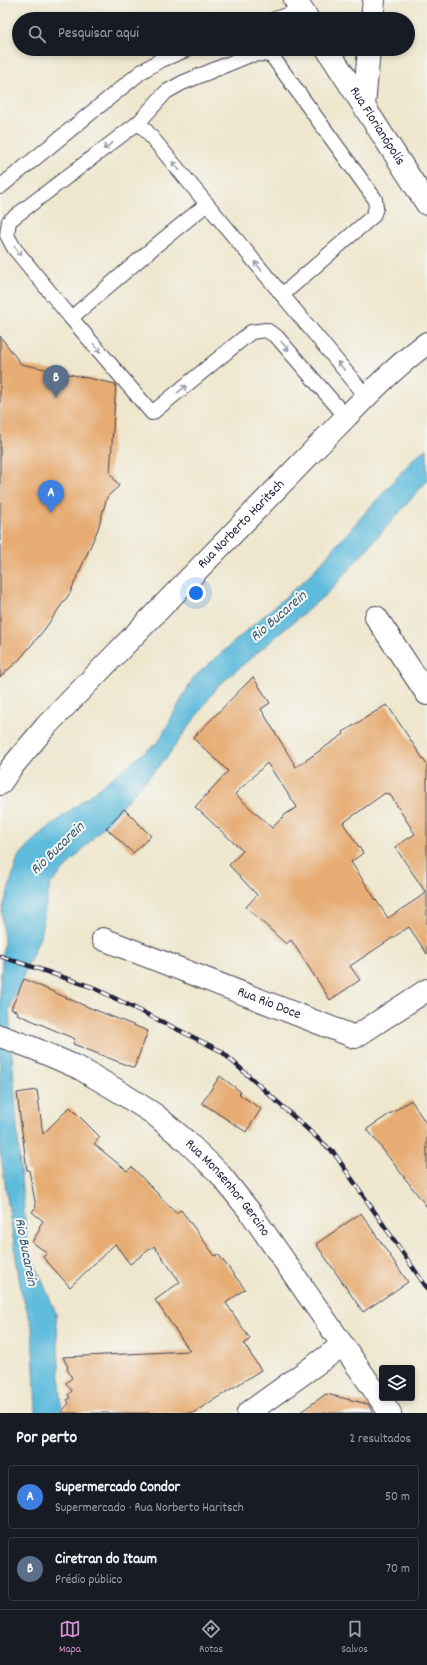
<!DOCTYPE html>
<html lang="pt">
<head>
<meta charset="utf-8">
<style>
	body { margin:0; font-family:Dekko,sans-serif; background:#20242c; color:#f1f3f6 }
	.controls { position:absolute; right:12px; bottom:12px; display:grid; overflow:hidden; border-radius:4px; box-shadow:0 2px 6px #0003 }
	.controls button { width:36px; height:36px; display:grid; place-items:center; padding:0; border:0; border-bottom:1px solid #363941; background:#171b24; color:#f1f3f6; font:20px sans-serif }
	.you { position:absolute; left:196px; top:593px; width:14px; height:14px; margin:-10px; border:3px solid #fff; border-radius:50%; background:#1a73e8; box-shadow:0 0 0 6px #1a73e833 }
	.badge { display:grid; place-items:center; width:26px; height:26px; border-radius:50%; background:#d690ce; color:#fff; font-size:13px; font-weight:700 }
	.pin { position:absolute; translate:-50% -33px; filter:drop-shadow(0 1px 2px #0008) }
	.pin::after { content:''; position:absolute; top:21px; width:14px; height:12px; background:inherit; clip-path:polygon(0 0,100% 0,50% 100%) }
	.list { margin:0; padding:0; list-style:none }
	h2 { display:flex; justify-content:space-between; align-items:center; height:52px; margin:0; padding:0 16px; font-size:17px }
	h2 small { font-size:13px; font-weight:400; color:#9ea1a6 }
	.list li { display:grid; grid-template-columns:26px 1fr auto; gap:12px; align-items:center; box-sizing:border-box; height:64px; margin:0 8px 8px; padding:0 8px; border:1px solid #363941; border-radius:4px }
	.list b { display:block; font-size:15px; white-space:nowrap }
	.list p { margin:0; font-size:13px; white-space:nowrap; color:#9ea1a6 }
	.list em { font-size:13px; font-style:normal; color:#9ea1a6 }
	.icon { flex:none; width:22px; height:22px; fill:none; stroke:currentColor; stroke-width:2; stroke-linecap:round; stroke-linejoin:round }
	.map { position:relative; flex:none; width:427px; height:1413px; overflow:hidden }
	.search { position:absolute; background:#171b24; box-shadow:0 2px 6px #0003; left:12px; right:12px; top:12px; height:44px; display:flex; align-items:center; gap:10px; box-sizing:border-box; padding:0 14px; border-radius:22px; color:#9ea1a6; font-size:15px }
	.sheet { height:196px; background:#171b24 }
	nav { display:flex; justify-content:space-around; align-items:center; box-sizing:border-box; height:56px; border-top:1px solid #363941; background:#171b24; font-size:11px; color:#9ea1a6 }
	nav a { display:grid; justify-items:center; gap:2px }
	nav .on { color:#d690ce }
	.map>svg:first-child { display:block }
	.water { fill:#5ebbdc; stroke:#406e8c }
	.building { fill:#e6ac73; fill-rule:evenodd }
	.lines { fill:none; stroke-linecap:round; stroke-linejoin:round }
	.service-casing { stroke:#414051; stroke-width:16 }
	.minor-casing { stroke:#414051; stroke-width:24 }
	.primary-casing { stroke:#414051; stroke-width:24 }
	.service { stroke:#fff; stroke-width:14 }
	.minor { stroke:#fff; stroke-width:22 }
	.primary { stroke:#fff; stroke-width:22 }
	.rail-casing { stroke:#22223b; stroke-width:4.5 }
	.rail { stroke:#f6f6f2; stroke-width:3; stroke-dasharray:9; stroke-linecap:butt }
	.oneway { stroke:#9c9ca7 }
	.labels { text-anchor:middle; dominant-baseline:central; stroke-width:4; stroke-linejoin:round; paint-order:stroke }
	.street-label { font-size:14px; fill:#22223b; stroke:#f6f6f2 }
	.water-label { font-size:15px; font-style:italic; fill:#375873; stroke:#f6f6f2 }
</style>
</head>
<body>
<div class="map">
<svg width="427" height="1413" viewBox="0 0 427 1413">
	<rect width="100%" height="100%" fill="#f6f6f2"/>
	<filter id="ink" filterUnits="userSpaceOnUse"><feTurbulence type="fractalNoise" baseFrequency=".025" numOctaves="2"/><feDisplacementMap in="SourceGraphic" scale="8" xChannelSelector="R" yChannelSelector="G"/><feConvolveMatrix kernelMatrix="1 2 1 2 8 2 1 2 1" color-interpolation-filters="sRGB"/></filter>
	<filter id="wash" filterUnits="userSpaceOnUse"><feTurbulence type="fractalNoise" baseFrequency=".012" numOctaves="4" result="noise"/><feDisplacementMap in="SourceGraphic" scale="16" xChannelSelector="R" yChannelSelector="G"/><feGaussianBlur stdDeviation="0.9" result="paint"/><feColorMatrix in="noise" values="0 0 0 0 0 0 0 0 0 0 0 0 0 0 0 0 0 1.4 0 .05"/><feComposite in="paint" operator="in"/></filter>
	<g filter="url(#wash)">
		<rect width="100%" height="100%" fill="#eee7ce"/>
		<polygon class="water" points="427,448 427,481 330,591 218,686 167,757 50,885 40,937 9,1009 20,1169 28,1248 56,1313 62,1413 36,1413 32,1326 21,1291 0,1149 0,984 4,943 2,911 18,857 39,835 159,741 193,678 308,577 415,457"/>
		<g id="blocks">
			<g class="building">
				<polygon points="0,336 21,364 116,384 110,473 119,486 107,497 98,529 70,593 44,630 19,660 0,677"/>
				<path d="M253 677 270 703 261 709 296 767 344 734 343 732 386 705 387 707 388 706 427 765V954L409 927 350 966 360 980 330 1000 291 940 286 944 246 907 257 895 229 865 243 851 195 807 228 771 193 738ZM267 763 297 807 286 814 272 828 235 794ZM385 793 386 794 389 793 415 834 395 847 426 893 388 918 351 862 363 853 343 823Z"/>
				<polygon points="124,809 151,836 133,853 106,828"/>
				<polygon points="24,979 83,1005 148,1031 134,1068 73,1044 75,1039 17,1014 18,1012 11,1009"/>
				<polygon points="220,1076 241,1092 239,1094 261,1109 246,1132 202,1103"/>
				<polygon points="37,1090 43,1134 70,1107 100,1137 94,1144 127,1171 132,1167 176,1213 181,1210 215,1256 218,1254 245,1289 226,1303 250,1339 244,1344 261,1370 193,1413 61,1413 69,1403 67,1400 70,1398 68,1395 72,1391 66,1383 72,1378 67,1369 68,1367 63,1357 190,1351 155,1300 180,1282 154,1246 130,1264 115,1244 70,1287 43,1257 47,1253 32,1242 40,1229 39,1227 43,1221 32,1212 36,1207 29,1170 27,1170 17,1093"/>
				<polygon points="411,1100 427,1125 427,1207 367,1129"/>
				<polygon points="361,1213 408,1282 363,1312 316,1244"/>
				<polygon points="326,1394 368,1404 373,1413 299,1413"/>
			</g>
		</g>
	</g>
	<g filter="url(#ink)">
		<use href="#blocks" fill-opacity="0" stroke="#414051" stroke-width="1"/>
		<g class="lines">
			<g class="service-casing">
				<g id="service">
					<polyline points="275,19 302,10"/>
					<polyline points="139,122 366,396"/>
					<polyline points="0,187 141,72 159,61 188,49"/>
					<polyline points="282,295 373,216 376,208 375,199 272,56 262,54 250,55 182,83 166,92 139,122 9,221 7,235 14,248 71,318 152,413 251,332 266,330 277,337 346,417"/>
					<polyline points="71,318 160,242 207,204"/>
				</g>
			</g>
			<g class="minor-casing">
				<g id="minor">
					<polyline points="376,617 427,694"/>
					<path id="s1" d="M0 784 11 768 47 725 346 417C372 391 397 365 427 343"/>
					<path id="s2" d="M103 939 355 1037 427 990"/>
					<polyline points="248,1413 343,1345"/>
				</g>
			</g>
			<g class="primary-casing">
				<g id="primary">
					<polyline points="295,0 308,19"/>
					<polyline points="372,19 374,0"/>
					<path id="s3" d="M327 49 427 204"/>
					<polyline points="364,106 369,49"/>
					<path id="s4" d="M0 1036 33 1048 79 1068 115 1089 154 1114 186 1141 219 1173 251 1213 390 1413"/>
				</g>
			</g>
			<use href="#service" class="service"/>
			<use href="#minor" class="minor"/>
			<use href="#primary" class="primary"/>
			<g class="rail-casing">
				<polyline id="rail" points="0,956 92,987 221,1051 334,1153 427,1288"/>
			</g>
			<use href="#rail" class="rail"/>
		</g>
		<defs><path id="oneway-shaft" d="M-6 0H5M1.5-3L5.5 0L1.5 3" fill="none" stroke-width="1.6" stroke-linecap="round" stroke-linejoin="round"/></defs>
		<g class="oneway">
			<use href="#oneway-shaft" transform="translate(108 146) rotate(143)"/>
			<use href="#oneway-shaft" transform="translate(176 166) rotate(-130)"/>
			<use href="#oneway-shaft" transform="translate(18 251) rotate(52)"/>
			<use href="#oneway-shaft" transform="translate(258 266) rotate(-130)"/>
			<use href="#oneway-shaft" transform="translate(285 346) rotate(49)"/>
			<use href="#oneway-shaft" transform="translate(97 348) rotate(50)"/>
			<use href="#oneway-shaft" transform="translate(341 366) rotate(-130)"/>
			<use href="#oneway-shaft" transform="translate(182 389) rotate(-39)"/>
		</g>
	</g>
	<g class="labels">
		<g class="street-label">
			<text stroke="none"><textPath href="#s3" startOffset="92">Rua Florianópolis</textPath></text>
			<text stroke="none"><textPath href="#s1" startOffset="355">Rua Norberto Haritsch</textPath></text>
			<text stroke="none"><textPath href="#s2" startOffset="178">Rua Rio Doce</textPath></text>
			<text stroke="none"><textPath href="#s4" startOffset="278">Rua Monsenhor Gercino</textPath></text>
		</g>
		<g class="water-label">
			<text transform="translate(279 617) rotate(-41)">Rio Bucarein</text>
			<text transform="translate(58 849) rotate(-44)">Rio Bucarein</text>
			<text transform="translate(25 1252) rotate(79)">Rio Bucarein</text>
		</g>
	</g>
</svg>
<div class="controls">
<button><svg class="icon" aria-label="layers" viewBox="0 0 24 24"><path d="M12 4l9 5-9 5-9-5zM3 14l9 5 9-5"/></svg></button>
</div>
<div class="you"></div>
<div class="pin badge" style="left:51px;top:513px;background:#3f7fe0">A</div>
<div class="pin badge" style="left:56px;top:398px;background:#5c6f8a">B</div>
<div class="search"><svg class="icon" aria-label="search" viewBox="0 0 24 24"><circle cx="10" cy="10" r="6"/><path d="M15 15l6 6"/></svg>Pesquisar aqui</div>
</div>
<section class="sheet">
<h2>Por perto<small>2 resultados</small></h2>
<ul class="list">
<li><span class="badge" style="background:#3f7fe0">A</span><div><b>Supermercado Condor</b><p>Supermercado · Rua Norberto Haritsch</p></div><em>50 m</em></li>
<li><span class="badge" style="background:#5c6f8a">B</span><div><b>Ciretran do Itaum</b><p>Prédio público</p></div><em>70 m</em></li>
</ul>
</section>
<nav>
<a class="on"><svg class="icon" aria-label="map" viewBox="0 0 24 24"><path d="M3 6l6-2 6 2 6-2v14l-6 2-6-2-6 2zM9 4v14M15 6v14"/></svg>Mapa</a>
<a><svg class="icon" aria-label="directions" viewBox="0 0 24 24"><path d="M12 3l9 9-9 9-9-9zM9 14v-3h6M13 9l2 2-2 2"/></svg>Rotas</a>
<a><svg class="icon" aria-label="saved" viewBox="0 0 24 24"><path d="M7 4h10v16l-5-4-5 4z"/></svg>Salvos</a>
</nav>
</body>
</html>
